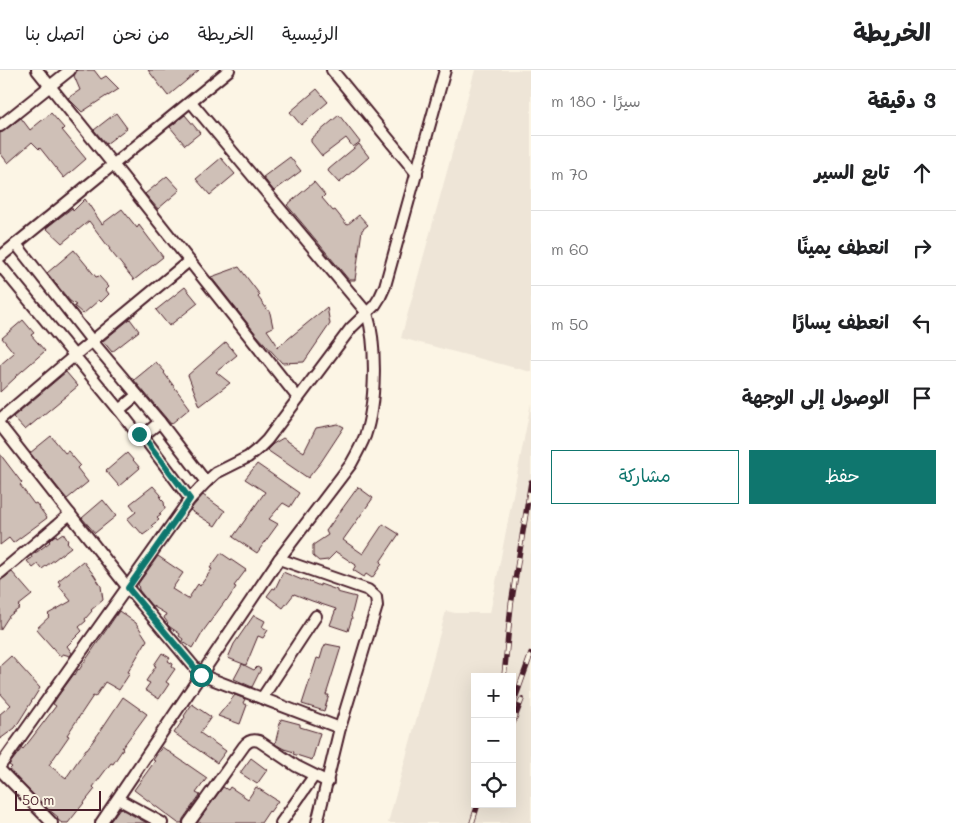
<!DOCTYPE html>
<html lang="ar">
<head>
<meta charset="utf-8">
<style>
	body { margin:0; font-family:Mali,"Playpen Sans Arabic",sans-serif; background:#f2f2f2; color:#202124; direction:rtl }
	.controls { position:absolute; right:15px; bottom:15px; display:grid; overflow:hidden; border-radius:0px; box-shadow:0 5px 20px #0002 }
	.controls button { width:45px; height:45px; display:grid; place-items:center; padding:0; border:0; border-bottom:1px solid #e0e0e0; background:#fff; color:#202124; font:25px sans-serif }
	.scale { position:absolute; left:15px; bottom:12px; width:86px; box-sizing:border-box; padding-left:5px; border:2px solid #4a1f2b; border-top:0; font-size:14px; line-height:18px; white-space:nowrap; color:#4a1f2b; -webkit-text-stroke:4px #fcf5e5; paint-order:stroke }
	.stop { position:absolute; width:15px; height:15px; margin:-11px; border:4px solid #0f766e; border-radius:50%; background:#fff }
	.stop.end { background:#0f766e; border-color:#fff; box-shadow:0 1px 5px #0008 }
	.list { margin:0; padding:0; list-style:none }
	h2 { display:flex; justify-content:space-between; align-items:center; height:65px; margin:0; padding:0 20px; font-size:21px }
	h2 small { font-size:16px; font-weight:400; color:#757577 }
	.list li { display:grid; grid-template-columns:32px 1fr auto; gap:15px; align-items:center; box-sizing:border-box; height:75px; padding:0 20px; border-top:1px solid #e0e0e0 }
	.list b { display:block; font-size:19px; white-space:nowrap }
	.list em { font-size:16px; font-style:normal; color:#757577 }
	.actions { display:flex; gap:10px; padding:15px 20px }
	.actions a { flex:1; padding:11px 0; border:1px solid #0f766e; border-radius:0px; text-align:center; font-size:18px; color:#0f766e }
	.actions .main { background:#0f766e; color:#fff }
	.icon { flex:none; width:28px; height:28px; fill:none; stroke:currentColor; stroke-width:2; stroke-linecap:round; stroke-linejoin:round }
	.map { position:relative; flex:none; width:531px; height:753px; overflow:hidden; direction:ltr }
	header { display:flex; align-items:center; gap:30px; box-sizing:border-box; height:70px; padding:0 25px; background:#fff; border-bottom:1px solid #e0e0e0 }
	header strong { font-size:24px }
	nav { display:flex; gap:28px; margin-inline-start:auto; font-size:18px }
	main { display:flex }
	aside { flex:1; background:#fff }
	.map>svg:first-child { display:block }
	.built { fill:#eee5d7; fill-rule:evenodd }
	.building { fill:#cfc0b7; stroke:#4a1f2b }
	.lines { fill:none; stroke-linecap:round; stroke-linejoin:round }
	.minor-casing { stroke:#4a1f2b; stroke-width:14 }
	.minor { stroke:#fcf5e5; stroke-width:10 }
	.rail-casing { stroke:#4a1f2b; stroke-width:5.5 }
	.rail { stroke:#fcf5e5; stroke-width:4; stroke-dasharray:11; stroke-linecap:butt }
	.route { stroke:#0f766e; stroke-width:6 }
</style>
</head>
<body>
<header>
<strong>الخريطة</strong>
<nav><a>الرئيسية</a><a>الخريطة</a><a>من نحن</a><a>اتصل بنا</a></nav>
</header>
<main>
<aside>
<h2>3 دقيقة<small>سيرًا · 180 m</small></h2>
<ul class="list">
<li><svg class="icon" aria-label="ahead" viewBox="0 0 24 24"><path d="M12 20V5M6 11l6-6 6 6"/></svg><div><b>تابع السير</b></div><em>70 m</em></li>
<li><svg class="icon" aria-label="right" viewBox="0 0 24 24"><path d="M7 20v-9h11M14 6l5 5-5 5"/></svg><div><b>انعطف يمينًا</b></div><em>60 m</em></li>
<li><svg class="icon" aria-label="left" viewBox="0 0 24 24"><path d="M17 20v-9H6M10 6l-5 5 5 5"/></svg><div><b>انعطف يسارًا</b></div><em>50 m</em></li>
<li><svg class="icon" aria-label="arrive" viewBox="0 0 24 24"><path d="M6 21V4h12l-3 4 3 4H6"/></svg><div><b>الوصول إلى الوجهة</b></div></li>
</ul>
<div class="actions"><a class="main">حفظ</a><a>مشاركة</a></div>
</aside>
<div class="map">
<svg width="531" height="753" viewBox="0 0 531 753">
	<rect width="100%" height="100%" fill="#fcf5e5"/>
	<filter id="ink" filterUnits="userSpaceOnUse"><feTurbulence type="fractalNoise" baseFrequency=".02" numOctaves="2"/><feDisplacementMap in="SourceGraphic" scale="10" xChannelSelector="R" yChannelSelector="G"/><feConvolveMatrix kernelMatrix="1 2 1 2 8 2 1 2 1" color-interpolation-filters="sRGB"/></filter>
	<g filter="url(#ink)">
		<g class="built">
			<polygon points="475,0 531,0 531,302 401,268"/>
			<path d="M531 333V753H388L446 541 455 543H490ZM475 607H512V734H475Z"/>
		</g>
		<g class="building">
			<polygon points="77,0 94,0 101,9 106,6 119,19 108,26 108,25 82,42 68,28 80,20 74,6"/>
			<polygon points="148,0 199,0 168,26"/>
			<polygon points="317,19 328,32 301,55 290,42"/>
			<polygon points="51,43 64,58 62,60 86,89 64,108 40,78 39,79 32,72 8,93 0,83 0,63 4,61 21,48 30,60"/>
			<polygon points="116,43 127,58 106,74 94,60"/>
			<polygon points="185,45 200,63 185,75 170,57"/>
			<polygon points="339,45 360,72 353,77 346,68 322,86 311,72 311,69"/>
			<polygon points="359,74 369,87 339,113 328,101 329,99"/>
			<polygon points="290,87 301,101 274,121 263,107"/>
			<polygon points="221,88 235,104 210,125 196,109"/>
			<polygon points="167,106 180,120 158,139 145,124"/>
			<polygon points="314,112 325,125 322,128 333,141 335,140 347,155 359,145 368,155 362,160 355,210 349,210 287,135"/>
			<polygon points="85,129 102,154 122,139 137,158 139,155 163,187 134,210 109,179 110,179 89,151 62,173 46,158 72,138 73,141"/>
			<polygon points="74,180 96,207 99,206 109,217 106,220 109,224 101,232 99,230 83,244 74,236 76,235 70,231 47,203"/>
			<polygon points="239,197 260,225 258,227 270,243 273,257 267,260 276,273 277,278 327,237 330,254 304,292 282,293 256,264 211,207"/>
			<polygon points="185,217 198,233 169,256 156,240"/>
			<polygon points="130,249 139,261 112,282 103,271"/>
			<polygon points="23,250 34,263 31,265 45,281 15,307 16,307 0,322 0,295 14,283 2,268"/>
			<polygon points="226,272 237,285 216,302 230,313 200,336 188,305"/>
			<polygon points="156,292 165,302 164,303 190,338 171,354 134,310"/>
			<polygon points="66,302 78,316 25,360 13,347"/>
			<polygon points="338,354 344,357 321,392 308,408 267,380 273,374 283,368 304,382 316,358"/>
			<polygon points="51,366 65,383 68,381 80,395 77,398 88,412 67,429 30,383"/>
			<polygon points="127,383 140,398 119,416 106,401"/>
			<polygon points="0,384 22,413 20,415 34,434 36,433 47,448 13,473 9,468 0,475"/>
			<polygon points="257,394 299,423 290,437 283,433 269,449 278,454 257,483 233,467 265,422 245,409"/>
			<polygon points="153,416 161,425 160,428 164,432 165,439 159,444 161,445 157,448 159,450 152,455 154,457 143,465 136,457 134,457 127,449 136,442 130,434"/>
			<polygon points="358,417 373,428 343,470 363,484 383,454 399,464 380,492 382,494 372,508 366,504 364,507 353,500 356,495 336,482 328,490 319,491 313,486 313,475 328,465 326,461"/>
			<polygon points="203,425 225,441 215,456 190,440"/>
			<polygon points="103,430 116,446 95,463 82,448"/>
			<polygon points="63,463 68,471 67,472 71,477 42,499 38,494 33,498 27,491 32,488 31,486 36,482 37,482 50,472 49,471 54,466 56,465 57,467"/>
			<polygon points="221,483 246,500 234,516 236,517 227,531 226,530 204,560 196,574 195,573 192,578 182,571 183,569 179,566 180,564 170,557 167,554 168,553 164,548 166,544 151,535 139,520 138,514 158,486 183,503 172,519 188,529 198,514 200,516 212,499 210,498"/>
			<polygon points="83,491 94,505 101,516 103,530 91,540 92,541 85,549 86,551 79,557 82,561 67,576 72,583 70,586 63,584 60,586 36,559 50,546 48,544 71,531 59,516 61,515 58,511"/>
			<polygon points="12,502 32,525 18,536 20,538 9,546 0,560 0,511"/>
			<polygon points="283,502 302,510 303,509 320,516 320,514 337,520 337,522 356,527 351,547 352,548 348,561 330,555 336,539 312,531 294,524 283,538 267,526 273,518 275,519"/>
			<polygon points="119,541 136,553 147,570 128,602 130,603 119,620 105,612 95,627 93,626 67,665 69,666 49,695 66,708 86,679 87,679 99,663 123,627 147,644 122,678 123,679 113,694 111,693 93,717 95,719 68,753 62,753 58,750 57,748 58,747 48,739 9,700 12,697 9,695 22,678 23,679 31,669 56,636 53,634 58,626 74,604 75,605 78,599 79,600"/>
			<polygon points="254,545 265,551 262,557 268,560 263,568 258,566 246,595 228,588 234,574"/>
			<polygon points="326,574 341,577 326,625 329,625 324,641 302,634 317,588 320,589 323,579"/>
			<polygon points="162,583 170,588 168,591 173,594 172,597 175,599 166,612 169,614 159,629 145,620 150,613 146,611 156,596 154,595"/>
			<polygon points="11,586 40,618 15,658 0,669 0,644 11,635 0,623 0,596"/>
			<polygon points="242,594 254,600 257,597 261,599 252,617 234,609"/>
			<polygon points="235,625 245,629 243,633 247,635 240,654 218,646"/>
			<polygon points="192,634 211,647 200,663 226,681 217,693 174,663 185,647 184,646"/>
			<polygon points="281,649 300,654 300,657 320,663 312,690 293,684 294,682 284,679 275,674"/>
			<polygon points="162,677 207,708 196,723 200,725 183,749 182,753 178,753 134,720 155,691 153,690"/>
			<polygon points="251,688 267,700 257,714 240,703"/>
			<polygon points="223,717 228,720 230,717 248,729 256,717 278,731 270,742 269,741 261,753 197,753"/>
			<polygon points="120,738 121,739 147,753 109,753"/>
		</g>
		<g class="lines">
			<g class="minor-casing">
				<g id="minor">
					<polyline points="37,0 123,107 298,328"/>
					<polyline points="332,0 417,104"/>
					<polyline points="0,56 70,0"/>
					<polyline points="16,174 92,271 160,352 206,412"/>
					<polyline points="0,187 229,0"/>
					<polyline points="0,195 119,340 137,325"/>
					<polyline points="119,340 136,362 142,365 145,364 160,352"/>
					<polyline points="0,349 74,286 189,191"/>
					<polyline points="0,355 128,518 201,605 340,658"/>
					<polyline points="142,365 190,429"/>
					<polyline points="279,489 368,520 376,527 377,536 340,658 317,753"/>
					<polyline points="0,503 70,444"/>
					<polyline points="262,628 316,546"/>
					<polyline points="0,696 190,429 206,412 216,403 248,387 259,378 267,370 351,258 375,235 380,227 385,216 445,0"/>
					<polyline points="0,700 52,753"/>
					<polyline points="118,729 162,753"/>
					<path d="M101 753 279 489 351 394C356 385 361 376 365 366 376 334 377 275 367 243L191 32"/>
					<path d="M189 753 244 676C248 671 252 669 259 671L296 696 328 712"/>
					<polyline points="281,753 314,706"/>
				</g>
			</g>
			<use href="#minor" class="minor"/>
			<g class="rail-casing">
				<g id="rail">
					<polyline points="504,607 511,535 531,412"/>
					<polyline points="512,637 531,584"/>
					<polyline points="512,655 522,629"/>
					<polyline points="472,753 478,734"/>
				</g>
			</g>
			<use href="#rail" class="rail"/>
		</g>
	</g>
	<g class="lines" filter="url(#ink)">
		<polyline class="route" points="139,364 142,365 190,429 128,518 201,605"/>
	</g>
</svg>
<div class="controls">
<button>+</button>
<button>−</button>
<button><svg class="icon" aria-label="locate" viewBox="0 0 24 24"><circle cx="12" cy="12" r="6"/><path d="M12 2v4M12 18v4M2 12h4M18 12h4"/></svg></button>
</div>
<div class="scale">50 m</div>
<div class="stop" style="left:201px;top:605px"></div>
<div class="stop end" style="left:139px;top:364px"></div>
</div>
</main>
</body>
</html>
